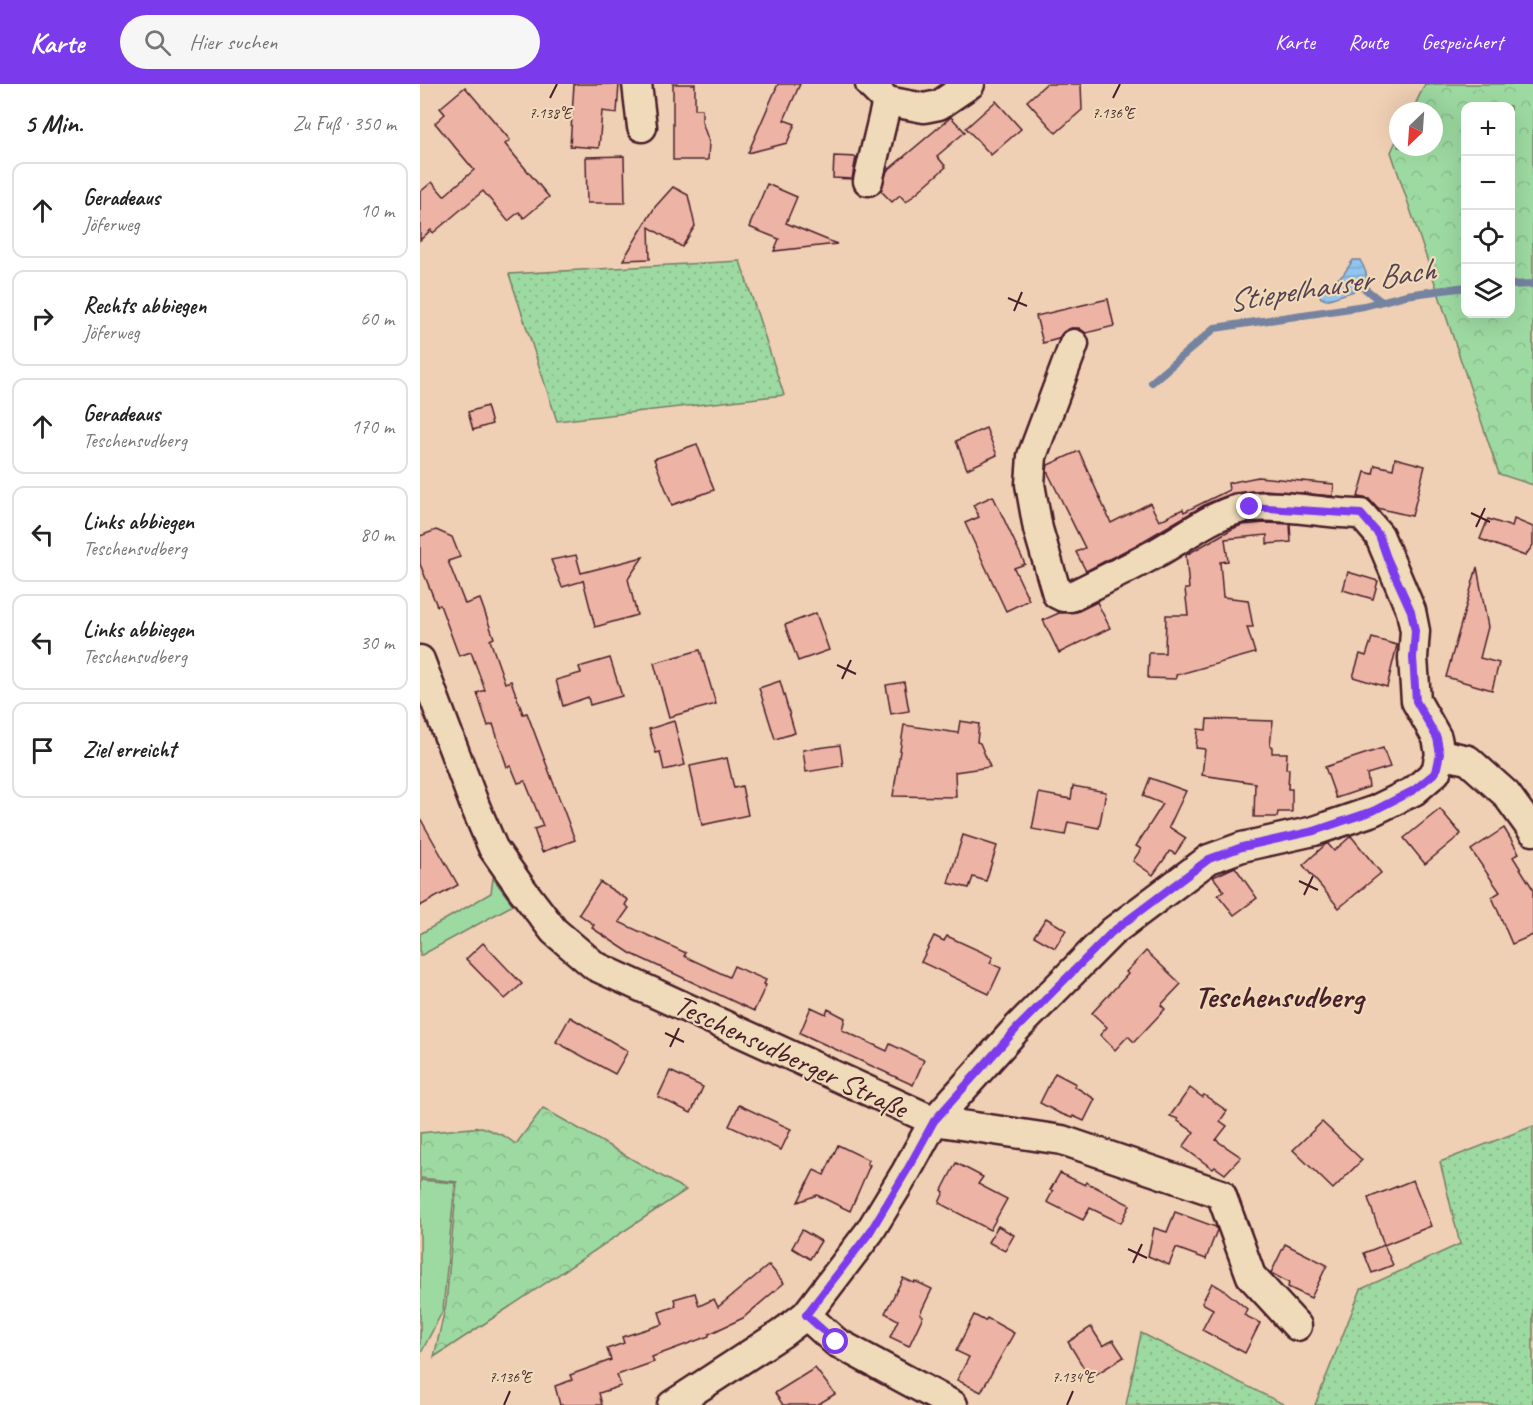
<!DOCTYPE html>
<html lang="de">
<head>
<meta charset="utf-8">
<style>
	body { margin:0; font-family:Caveat,sans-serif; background:#f6f6f6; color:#222 }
	.controls { position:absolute; right:18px; top:18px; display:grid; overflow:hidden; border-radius:12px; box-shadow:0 6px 24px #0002 }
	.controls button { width:54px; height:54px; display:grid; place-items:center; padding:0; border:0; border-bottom:2px solid #e0e0e0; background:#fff; color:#222; font:30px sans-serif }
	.compass { position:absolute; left:969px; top:18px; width:54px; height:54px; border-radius:50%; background:#fff; box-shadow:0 6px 24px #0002; rotate:205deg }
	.stop { position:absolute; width:18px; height:18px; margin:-14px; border:4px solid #7c3aed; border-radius:50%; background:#fff }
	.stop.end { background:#7c3aed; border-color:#fff; box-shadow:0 2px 6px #0008 }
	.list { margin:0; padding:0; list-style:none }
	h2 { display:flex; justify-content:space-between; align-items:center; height:78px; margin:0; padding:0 24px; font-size:26px }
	h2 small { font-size:20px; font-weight:400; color:#767676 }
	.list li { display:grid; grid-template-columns:39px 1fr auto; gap:18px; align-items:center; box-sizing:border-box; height:96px; margin:0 12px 12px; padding:0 12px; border:2px solid #e0e0e0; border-radius:12px }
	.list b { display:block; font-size:22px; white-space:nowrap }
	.list p { margin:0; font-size:20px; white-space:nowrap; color:#767676 }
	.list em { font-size:20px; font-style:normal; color:#767676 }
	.icon { flex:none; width:33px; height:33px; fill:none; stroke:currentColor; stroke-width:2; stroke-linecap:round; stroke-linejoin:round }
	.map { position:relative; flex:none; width:1113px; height:1321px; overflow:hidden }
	header { display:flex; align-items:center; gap:36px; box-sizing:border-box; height:84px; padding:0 30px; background:#7c3aed; color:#fff }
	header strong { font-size:28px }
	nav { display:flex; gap:33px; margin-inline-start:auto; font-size:21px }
	.search { width:420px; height:54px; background:#f6f6f6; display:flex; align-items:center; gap:15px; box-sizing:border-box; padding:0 21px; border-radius:33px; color:#767676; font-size:22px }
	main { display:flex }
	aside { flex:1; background:#fff }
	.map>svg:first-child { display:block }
	.grass { fill:url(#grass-dots); stroke:#747c66; stroke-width:1.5 }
	.forest { fill:url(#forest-crowns); stroke:#747c66; stroke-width:1.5; fill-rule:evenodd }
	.green { fill:#9ddaa1; stroke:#747c66; stroke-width:1.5 }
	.water { fill:url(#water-rules); stroke:#7583a0; stroke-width:1.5 }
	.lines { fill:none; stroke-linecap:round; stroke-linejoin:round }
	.stream { stroke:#7583a0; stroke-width:8 }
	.building { fill:#edb4a6; stroke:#4a1f2b; stroke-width:1.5 }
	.minor-casing { stroke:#4a1f2b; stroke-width:33 }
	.minor { stroke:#efdbb9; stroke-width:28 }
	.route { stroke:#7c3aed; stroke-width:8 }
	.ticks { fill:none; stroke:#4a1f2b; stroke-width:2 }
	.labels { text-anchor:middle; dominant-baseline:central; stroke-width:4.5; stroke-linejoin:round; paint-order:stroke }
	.street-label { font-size:30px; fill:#4a1f2b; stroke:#efdbb9 }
	.water-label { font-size:32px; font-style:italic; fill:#584052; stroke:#efdbb9 }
	.neighbourhood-label { font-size:32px; font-weight:bold; fill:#4a1f2b; stroke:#efdbb9 }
	.ticks-label { font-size:15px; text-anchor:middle; fill:#4a1f2b; stroke:#efdbb9; stroke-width:4.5; stroke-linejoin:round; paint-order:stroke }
</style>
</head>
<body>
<header>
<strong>Karte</strong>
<div class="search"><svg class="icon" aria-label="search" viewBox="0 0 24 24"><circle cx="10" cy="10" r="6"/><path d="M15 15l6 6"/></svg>Hier suchen</div>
<nav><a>Karte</a><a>Route</a><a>Gespeichert</a></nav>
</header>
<main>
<aside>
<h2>5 Min.<small>Zu Fuß · 350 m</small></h2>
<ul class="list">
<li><svg class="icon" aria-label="ahead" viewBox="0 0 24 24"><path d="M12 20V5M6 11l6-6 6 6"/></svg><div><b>Geradeaus</b><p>Jöferweg</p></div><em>10 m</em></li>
<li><svg class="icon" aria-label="right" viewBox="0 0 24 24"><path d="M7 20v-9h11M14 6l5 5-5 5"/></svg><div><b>Rechts abbiegen</b><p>Jöferweg</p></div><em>60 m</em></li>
<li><svg class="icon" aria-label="ahead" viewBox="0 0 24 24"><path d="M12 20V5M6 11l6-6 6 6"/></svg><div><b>Geradeaus</b><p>Teschensudberg</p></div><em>170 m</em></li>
<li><svg class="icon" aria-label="left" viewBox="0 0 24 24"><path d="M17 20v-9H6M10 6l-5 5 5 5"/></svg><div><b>Links abbiegen</b><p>Teschensudberg</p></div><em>80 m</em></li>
<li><svg class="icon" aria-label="left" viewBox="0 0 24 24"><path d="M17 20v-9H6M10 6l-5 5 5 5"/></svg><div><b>Links abbiegen</b><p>Teschensudberg</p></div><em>30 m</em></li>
<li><svg class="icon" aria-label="arrive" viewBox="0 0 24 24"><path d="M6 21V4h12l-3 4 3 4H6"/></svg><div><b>Ziel erreicht</b></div></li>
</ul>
</aside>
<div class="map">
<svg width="1113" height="1321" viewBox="0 0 1113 1321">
	<defs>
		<pattern id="grass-dots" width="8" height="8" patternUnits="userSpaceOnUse" patternTransform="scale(1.5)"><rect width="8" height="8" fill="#9ddaa1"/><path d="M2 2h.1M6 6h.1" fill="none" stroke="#89bb8b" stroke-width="1.8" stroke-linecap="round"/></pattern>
		<pattern id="forest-crowns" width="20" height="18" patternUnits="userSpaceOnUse" patternTransform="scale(1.5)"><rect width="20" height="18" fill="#9ddaa1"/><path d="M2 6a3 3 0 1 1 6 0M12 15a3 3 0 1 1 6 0" fill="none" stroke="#89bb8b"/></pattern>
		<pattern id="water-rules" width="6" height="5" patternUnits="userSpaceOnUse" patternTransform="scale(1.5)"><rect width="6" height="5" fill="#91c5ee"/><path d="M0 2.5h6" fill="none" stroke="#7fa9cc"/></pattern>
	</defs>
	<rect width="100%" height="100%" fill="#efd0b4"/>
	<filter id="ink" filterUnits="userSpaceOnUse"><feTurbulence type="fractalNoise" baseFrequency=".0167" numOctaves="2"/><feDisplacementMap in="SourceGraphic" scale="12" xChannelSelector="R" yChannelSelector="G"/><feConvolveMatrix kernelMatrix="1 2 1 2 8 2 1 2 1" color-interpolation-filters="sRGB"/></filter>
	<g filter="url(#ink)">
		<g class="grass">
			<polygon points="320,177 364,311 137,337 89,190"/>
			<polygon points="1113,1042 1113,1321 895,1321 941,1205 1040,1160 1020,1078"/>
			<polygon points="721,1249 865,1321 866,1321 706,1321"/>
		</g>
		<g class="forest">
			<path d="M1005 0H1113V401L1079 390 971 68 978 53V63H1014V27H992ZM1046 22H1090V230H1046Z"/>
			<polygon points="123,1024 266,1106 14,1273 26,1220 37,1098 0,1094 0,1049 62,1043 84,1052 96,1060"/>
		</g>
		<g class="green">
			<polygon points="73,794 93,821 0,872 0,850 71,809"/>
			<polygon points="0,1096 35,1099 23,1226 0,1271"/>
		</g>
		<path class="water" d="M933 176H940C946 187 949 192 944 204L906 216 901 214 899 209 901 206 923 191Z"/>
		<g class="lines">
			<g class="stream">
				<polyline points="1090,201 1113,200"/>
				<polyline points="944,204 959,216"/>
				<polyline points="732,298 795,244 944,222 986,211 1046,203"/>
			</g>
		</g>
		<g class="building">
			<polygon points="154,0 199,0 197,29 182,27 179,64 150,62"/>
			<polygon points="253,0 275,0 275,25 282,25 282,38 289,58 288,76 253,76"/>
			<polygon points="358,0 380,0 364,36 375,40 367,59 328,69"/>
			<polygon points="626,0 661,0 662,26 636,49 607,17"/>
			<polygon points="45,3 90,56 85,60 129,113 104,134 99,128 88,137 63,107 13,149 11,146 0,156 0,108 12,98 24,112 54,86 15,39 25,30 20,24"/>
			<polygon points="576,17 601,45 571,71 546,44"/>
			<polygon points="531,33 545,48 517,72 526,83 486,118 480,111 472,118 461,107 467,87"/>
			<polygon points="204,72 205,119 167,119 166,73"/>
			<polygon points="414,72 436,73 432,95 413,94"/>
			<polygon points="347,100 377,113 366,139 417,160 354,167 359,155 329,143"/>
			<polygon points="253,103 268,111 275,142 262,163 229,143 230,175 203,176 235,123"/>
			<polygon points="688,215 694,242 666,249 659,244 651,244 643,248 638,255 623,259 616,232"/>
			<polygon points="67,322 72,340 53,346 48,328"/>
			<polygon points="566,344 577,371 547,385 536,357"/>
			<polygon points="277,360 294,406 252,421 234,375"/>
			<polygon points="659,367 691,439 730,419 739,437 763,425 764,428 809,406 808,399 838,393 914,400 913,412 845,406 813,409 786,420 718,460 666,487 656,468 665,464 627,387 628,381"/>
			<polygon points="975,374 1005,382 992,432 957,424 949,415 938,413 945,388 953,390 955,381 973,385"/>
			<polygon points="573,412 605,480 594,484 609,516 586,527 545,439 559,433 553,421"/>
			<polygon points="1068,435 1092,443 1094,435 1113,443 1113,461 1105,472 1060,455"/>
			<polygon points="845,439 870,440 871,458 847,460 847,451 805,455 808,477 800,478 803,513 828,516 833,543 827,543 835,569 756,591 756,595 728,594 729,569 745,569 746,531 768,531 765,505 769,505 766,471 812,445 822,441"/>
			<polygon points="16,446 32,453 40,473 28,477 45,520 60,515 74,554 70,556 85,599 91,597 103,630 107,629 155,756 122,768 114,745 123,742 105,697 98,699 91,682 87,683 73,640 68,642 57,609 65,606 51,568 39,572 20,521 17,522 0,480 0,452"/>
			<polygon points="156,471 161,489 223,473 208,495 217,531 175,543 163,496 163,497 142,503 131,476"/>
			<polygon points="1057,483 1068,543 1060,574 1079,579 1072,606 1026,593"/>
			<polygon points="928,488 958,497 953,515 923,506"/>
			<polygon points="677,518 690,544 639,569 623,536 639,529 657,528"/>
			<polygon points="396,529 409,566 378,577 365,541"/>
			<polygon points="952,554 977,561 967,603 933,593 940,570 946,572"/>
			<polygon points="280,566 296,620 249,633 234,579"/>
			<polygon points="190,574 202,612 170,621 168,613 143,622 136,596 161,589 159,583"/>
			<polygon points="360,597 375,649 355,655 339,604"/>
			<polygon points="484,598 489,627 471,630 466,601"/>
			<polygon points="787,635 853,637 850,662 852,663 852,669 867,669 866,685 869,685 868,705 872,705 872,728 858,728 857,733 834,733 835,699 782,691 785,665 776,664 778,645 786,646"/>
			<polygon points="254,637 265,681 244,686 240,668 236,669 229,645"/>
			<polygon points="540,637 559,640 557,658 560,659 570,683 535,688 536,713 473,712 484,641 538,649"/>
			<polygon points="420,661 423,682 386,688 383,666"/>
			<polygon points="963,664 970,683 947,690 949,703 916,714 905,683"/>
			<polygon points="307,674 314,704 322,702 328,731 282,741 270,682"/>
			<polygon points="730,694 766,707 749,743 766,754 755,770 750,767 733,791 713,777 721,765 716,762 743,720 723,712"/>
			<polygon points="653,702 686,708 679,744 648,738 645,751 612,745 619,709 651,715"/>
			<polygon points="1020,725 1041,750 1005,780 984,754"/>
			<polygon points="0,734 38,801 0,822"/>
			<polygon points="1084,744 1099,769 1093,773 1113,805 1113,851 1092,860 1072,813 1080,808 1051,766"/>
			<polygon points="543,751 577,762 566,797 553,793 549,804 528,799"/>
			<polygon points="931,752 961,789 919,824 883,781 906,760 908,760 914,767"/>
			<polygon points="815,783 837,814 814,831 798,811 804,807 793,793"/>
			<polygon points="180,798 208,816 205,821 209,824 199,838 266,869 264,872 309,893 314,882 346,896 344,900 346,901 334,927 210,869 172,844 174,841 159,830"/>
			<polygon points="626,834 646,846 635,864 614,852"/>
			<polygon points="514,852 524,857 527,852 573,873 570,879 581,884 569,910 501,878"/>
			<polygon points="63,859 102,900 85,915 46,875"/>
			<polygon points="726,867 761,900 741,921 745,925 714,958 708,952 695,966 680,951 687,943 672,929 708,890 706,888"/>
			<polygon points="391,923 406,930 408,925 425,934 422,946 467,967 470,960 504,976 493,1001 380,949"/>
			<polygon points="150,933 208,967 195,990 136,958"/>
			<polygon points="250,987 283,1003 271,1029 238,1013"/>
			<polygon points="635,989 656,1000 654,1002 675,1015 664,1037 653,1032 652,1034 639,1029 620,1019"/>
			<polygon points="770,1004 782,1013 784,1011 807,1027 800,1037 807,1042 796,1056 821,1073 805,1090 795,1083 793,1085 763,1063 774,1048 758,1037 758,1035 750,1032"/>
			<polygon points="319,1021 371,1045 361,1066 309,1042"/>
			<polygon points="902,1038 942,1076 913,1105 873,1066"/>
			<polygon points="418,1061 449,1076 447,1080 450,1081 430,1127 397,1111 378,1118 394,1086 404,1091"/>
			<polygon points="536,1079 563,1093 558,1100 587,1115 570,1146 519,1119 524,1108 522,1106"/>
			<polygon points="640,1089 665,1101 666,1098 710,1121 701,1139 670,1124 663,1136 627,1118 633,1107 630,1106"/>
			<polygon points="993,1096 1011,1142 964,1161 948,1114"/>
			<polygon points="755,1128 796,1143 797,1146 786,1175 756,1164 749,1181 728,1172 734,1144 747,1148"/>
			<polygon points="578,1142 594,1151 585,1167 568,1158"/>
			<polygon points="382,1146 401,1157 390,1175 372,1164"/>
			<polygon points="865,1160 907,1181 891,1214 868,1203 869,1199 851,1189"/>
			<polygon points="964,1161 973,1181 952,1189 944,1169"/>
			<polygon points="349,1181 364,1199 323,1234 289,1250 289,1252 232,1273 234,1278 197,1291 201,1302 179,1309 182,1321 140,1321 135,1302 152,1296 150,1291 191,1276 187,1265 204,1259 202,1253 243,1240 239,1228 256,1222 254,1215 275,1209 279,1222 294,1215 298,1223"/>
			<polygon points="483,1194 494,1199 495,1197 512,1205 500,1230 503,1232 489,1262 470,1253 478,1236 465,1229"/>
			<polygon points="792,1199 804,1206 827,1225 824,1231 840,1239 825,1269 782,1246 793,1225 782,1219"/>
			<polygon points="554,1231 565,1237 567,1234 594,1249 561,1308 537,1296 549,1273 536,1267"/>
			<polygon points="671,1243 683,1262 693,1256 704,1273 670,1294 648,1258"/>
			<polygon points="395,1284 415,1310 397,1321 363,1321 355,1309"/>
		</g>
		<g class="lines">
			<g class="minor-casing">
				<g id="minor">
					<polyline points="217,0 222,43"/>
					<polyline points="450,0 467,17 504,24 519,21 550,0"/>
					<polyline points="448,97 467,17"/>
					<polyline points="0,576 55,722 73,764 101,804 134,847 175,882 514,1037 642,1056 801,1110 831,1192 877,1242"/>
					<polyline points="1020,670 1048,676 1086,710 1113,747"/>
					<polyline points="386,1231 416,1258 533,1321"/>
					<path d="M252 1321 361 1250 386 1231 450 1147 486 1088 514 1037 598 943 692 848 789 775 822 763 894 747 953 727 994 707 1016 688 1020 670 1017 654 996 617 993 574 995 547 991 527 959 451 941 430C904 430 867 420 831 423 796 426 766 453 736 469 708 485 679 498 650 513H643L637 510 618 445 610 400 612 372 654 260"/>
				</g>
			</g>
			<use href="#minor" class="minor"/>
		</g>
	</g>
	<g class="lines" filter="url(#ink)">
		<polyline class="route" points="416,1258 386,1231 450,1148 486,1088 514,1037 598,943 692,848 789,775 822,763 894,747 953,727 994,706 1016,688 1020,670 1017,654 996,617 993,574 995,547 991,527 967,474 959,451 941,430 830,423"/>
	</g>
	<path class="ticks" d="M130 14 137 0M693 14 700 0M588 214 607 222M594 227 602 208M1051 429 1070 438M1056 443 1065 424M417 581 436 590M422 595 431 576M879 797 898 806M884 811 893 792M245 949 264 958M250 963 259 944M708 1165 727 1174M713 1179 722 1160M84 1321 90 1307M647 1321 653 1307"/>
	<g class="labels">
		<g class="street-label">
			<text transform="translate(371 972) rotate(25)">Teschensudberger Straße</text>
		</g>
		<g class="water-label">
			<text transform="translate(911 201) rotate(-9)">Stiepelhauser Bach</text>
		</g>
		<g class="neighbourhood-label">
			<text x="859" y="912">Teschensudberg</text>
		</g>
	</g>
	<g class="ticks-label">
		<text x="130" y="34">7.138°E</text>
		<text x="693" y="34">7.136°E</text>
		<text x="90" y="1298">7.136°E</text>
		<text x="653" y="1298">7.134°E</text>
	</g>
</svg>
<div class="controls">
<button>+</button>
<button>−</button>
<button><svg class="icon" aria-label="locate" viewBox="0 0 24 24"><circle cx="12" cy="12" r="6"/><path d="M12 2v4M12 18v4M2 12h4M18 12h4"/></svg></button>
<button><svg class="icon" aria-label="layers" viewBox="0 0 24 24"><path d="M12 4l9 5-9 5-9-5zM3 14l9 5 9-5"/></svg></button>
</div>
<svg class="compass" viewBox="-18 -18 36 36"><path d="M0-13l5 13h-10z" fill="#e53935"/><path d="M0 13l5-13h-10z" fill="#767676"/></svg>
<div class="stop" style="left:416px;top:1258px"></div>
<div class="stop end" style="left:830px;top:423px"></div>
</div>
</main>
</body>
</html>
